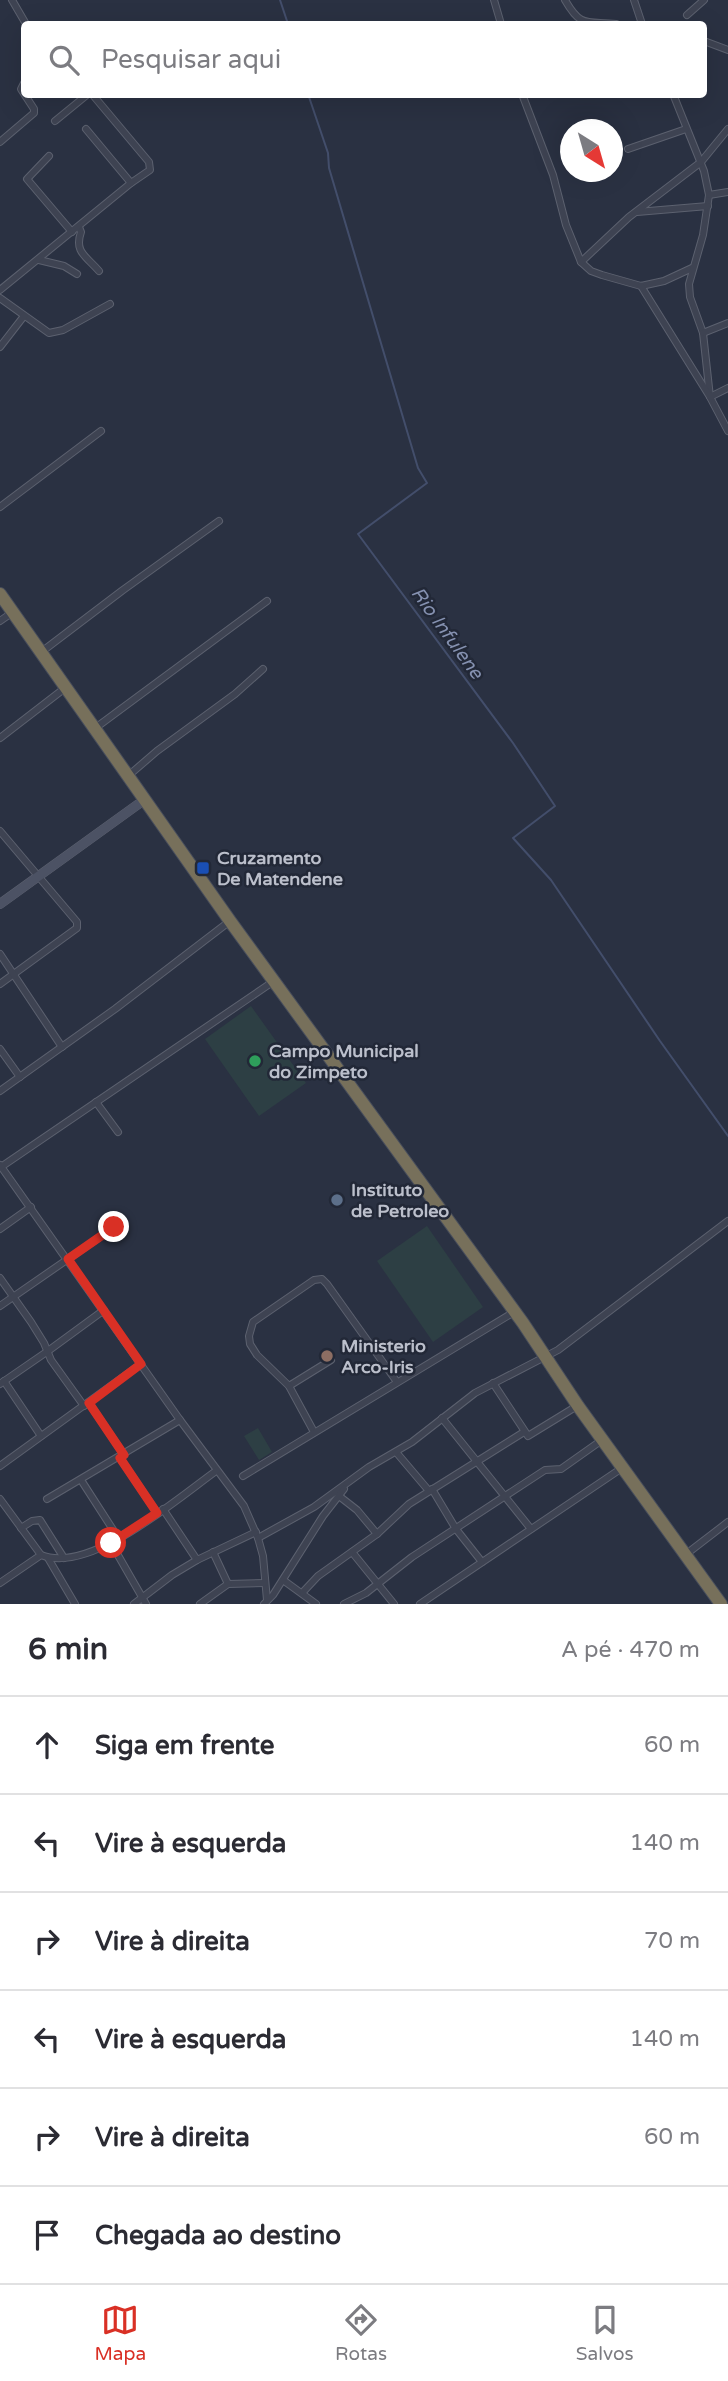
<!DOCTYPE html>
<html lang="pt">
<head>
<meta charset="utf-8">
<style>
	body { margin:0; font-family:"Varela Round",sans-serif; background:#f7f7f7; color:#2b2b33 }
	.compass { position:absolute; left:560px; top:119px; width:63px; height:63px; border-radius:50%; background:#fff; box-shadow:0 7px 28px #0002; rotate:143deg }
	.stop { position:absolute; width:21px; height:21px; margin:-16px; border:5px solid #d93025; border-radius:50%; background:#fff }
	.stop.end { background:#d93025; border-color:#fff; box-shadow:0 2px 7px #0008 }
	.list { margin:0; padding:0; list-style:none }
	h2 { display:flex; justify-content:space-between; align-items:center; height:91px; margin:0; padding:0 28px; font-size:30px }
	h2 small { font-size:23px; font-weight:400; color:#7c7c81 }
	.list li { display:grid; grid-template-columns:46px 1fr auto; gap:21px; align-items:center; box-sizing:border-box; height:98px; padding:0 28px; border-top:2px solid #e1e1e2 }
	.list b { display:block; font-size:26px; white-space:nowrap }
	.list em { font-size:23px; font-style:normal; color:#7c7c81 }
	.icon { flex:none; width:38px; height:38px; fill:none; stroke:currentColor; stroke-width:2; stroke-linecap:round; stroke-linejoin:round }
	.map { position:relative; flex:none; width:728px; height:1604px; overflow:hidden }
	.search { position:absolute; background:#fff; box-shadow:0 7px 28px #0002; left:21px; right:21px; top:21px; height:77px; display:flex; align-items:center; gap:18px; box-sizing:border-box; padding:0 24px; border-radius:7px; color:#7c7c81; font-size:26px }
	.sheet { height:679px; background:#fff }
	nav { display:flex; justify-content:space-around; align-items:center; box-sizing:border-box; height:98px; border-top:2px solid #e1e1e2; background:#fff; font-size:19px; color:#7c7c81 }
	nav a { display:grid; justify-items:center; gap:4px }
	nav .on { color:#d93025 }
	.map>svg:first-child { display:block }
	.green { fill:#2d3f44 }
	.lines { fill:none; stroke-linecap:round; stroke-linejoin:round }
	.stream { stroke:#434e6b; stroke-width:2 }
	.street-casing { stroke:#5c616f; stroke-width:8 }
	.secondary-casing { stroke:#5c616f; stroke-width:10 }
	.highway-casing { stroke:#484e5c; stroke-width:14 }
	.street { stroke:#3e4352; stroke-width:6 }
	.secondary { stroke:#4c5264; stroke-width:9 }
	.highway { stroke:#77705b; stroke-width:12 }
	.route { stroke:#d93025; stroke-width:9 }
	.transit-dot { fill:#1a4fb4; stroke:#222837; stroke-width:2.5 }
	.leisure-dot { fill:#2e9e5b; stroke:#222837; stroke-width:2.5 }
	.service-dot { fill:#5c6f8a; stroke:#222837; stroke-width:2.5 }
	.education-dot { fill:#8d6e63; stroke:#222837; stroke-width:2.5 }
	.labels { text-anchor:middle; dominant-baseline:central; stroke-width:5; stroke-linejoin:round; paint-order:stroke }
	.poi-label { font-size:18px; font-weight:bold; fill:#bbbfcb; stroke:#222837; text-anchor:start }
	.water-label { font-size:19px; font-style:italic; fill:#8591b0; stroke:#222837 }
</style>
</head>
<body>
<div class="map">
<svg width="728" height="1604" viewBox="0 0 728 1604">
	<rect width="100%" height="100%" fill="#2a3142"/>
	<g class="green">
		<polygon points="251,1006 306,1083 259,1116 205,1039"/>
		<polygon points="427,1226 483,1307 433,1342 377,1261"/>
		<polygon points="258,1428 272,1452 259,1460 244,1436"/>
	</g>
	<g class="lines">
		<g class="stream">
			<polyline points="280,0 288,24"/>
			<polyline points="308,94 328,153 329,168 418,468 427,483 358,534 513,743 555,806 513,838 551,880 660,1041 728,1136"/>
		</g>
		<g class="street-casing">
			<g id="street">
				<polyline points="12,0 26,24"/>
				<polyline points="494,0 501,24"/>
				<path d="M565 0C581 28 586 21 616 24"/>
				<polyline points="634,0 642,24"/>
				<polyline points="687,15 704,0"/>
				<polyline points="704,41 728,50"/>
				<polyline points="522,94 553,175 566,225 581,262 591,271 602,275 641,286 664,281 692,268"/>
				<polyline points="673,94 704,171 709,195 703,235 689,284 690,297 703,333 710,397 728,431"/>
				<polyline points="55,121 88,94"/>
				<polyline points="86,129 131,183"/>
				<polyline points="0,142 34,113 34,109 21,89 24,83"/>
				<polyline points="628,149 686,129"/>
				<polyline points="49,156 27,179 72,232"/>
				<polyline points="709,195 728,192"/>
				<polyline points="637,212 708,206"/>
				<path d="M79 227 81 232C74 252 86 256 99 271"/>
				<polyline points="39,260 64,266 77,274"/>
				<polyline points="581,262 629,217 701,162 728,129"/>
				<polyline points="641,286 710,397 728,388"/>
				<polyline points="0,290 131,183 150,170 149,162 92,94"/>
				<polyline points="0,298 49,333 63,330 110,304"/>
				<polyline points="703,333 728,323"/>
				<polyline points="0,347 24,316"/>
				<polyline points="0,507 101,431"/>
				<polyline points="0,621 13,612"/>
				<polyline points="40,653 123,590 219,521"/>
				<polyline points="94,729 267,601"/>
				<polyline points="0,738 65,688"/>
				<polyline points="128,776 157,751 235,694 263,669"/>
				<polyline points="0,831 77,922 77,928 0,984"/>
				<polyline points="0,954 62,1047"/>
				<polyline points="0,1049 20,1077"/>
				<polyline points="0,1091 115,1009 230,921"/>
				<polyline points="96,1102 118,1132"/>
				<polyline points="0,1165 180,1420 244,1506 258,1538 263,1556 267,1600"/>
				<polyline points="1,1167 274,981"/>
				<polyline points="0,1229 31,1207"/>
				<polyline points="0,1278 31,1322 44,1343 51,1360 84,1406"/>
				<polyline points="0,1306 123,1221"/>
				<polyline points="4,1381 41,1436"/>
				<polyline points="493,1383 528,1436 577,1406"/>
				<polyline points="0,1384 48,1351 104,1310"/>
				<polyline points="289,1386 331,1360"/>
				<polyline points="89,1403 124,1455"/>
				<polyline points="442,1418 531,1529"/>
				<polyline points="314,1432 289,1386 257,1355 250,1344 249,1336 253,1322 314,1280 322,1279 327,1284 397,1382"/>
				<polyline points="396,1452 429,1491"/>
				<polyline points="120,1458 157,1513"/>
				<polyline points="0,1466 141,1364"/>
				<polyline points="243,1476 514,1312"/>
				<polyline points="81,1480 119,1539"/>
				<polyline points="432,1489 456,1529 482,1562"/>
				<polyline points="339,1496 357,1510 377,1534"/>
				<polyline points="0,1499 41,1555"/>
				<polyline points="47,1499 180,1420"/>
				<polyline points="163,1509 197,1560"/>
				<polyline points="21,1528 32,1521 40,1520 64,1558"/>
				<polyline points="258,1538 314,1507 369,1467 412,1442 475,1393 558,1350 728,1221"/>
				<polyline points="111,1543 146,1604"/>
				<polyline points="213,1552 228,1584 265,1583"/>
				<polyline points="352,1552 394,1604"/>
				<polyline points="685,1555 728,1522"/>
				<polyline points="48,1558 75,1604"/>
				<polyline points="283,1580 316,1604"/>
				<path d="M0 1583 41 1555C90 1575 178 1498 216 1471"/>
				<polyline points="303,1592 318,1576 377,1534 409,1504 524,1432"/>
				<polyline points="134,1604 172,1575 197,1560 256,1532"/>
				<polyline points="200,1604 228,1584"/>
				<polyline points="264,1604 273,1595 323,1516 344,1489"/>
				<polyline points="344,1604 366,1593 412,1557 545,1470 561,1469 602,1440"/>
				<polyline points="420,1604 622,1468"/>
			</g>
		</g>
		<g class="secondary-casing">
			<polyline id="secondary" points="0,904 144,800"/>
		</g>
		<g class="highway-casing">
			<polyline id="highway" points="0,594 230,921 523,1323 578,1406 721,1604"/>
		</g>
		<use href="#street" class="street"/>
		<use href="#secondary" class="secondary"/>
		<use href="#highway" class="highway"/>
	</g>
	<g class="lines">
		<polyline class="route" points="111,1543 157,1513 120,1458 124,1455 89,1403 141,1364 68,1259 114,1227"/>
	</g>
	<rect class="transit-dot" x="196" y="861" width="14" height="14" rx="3.5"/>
	<circle class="leisure-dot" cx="255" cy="1061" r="7"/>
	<circle class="service-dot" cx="337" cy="1200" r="7"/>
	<circle class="education-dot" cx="327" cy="1356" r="7"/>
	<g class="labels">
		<g class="poi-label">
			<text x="217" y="858">Cruzamento<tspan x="217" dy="21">De Matendene</tspan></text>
			<text x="269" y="1051">Campo Municipal<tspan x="269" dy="21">do Zimpeto</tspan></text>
			<text x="351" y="1190">Instituto<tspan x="351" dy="21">de Petroleo</tspan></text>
			<text x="341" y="1346">Ministerio<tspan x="341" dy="21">Arco-Iris</tspan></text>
		</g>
		<g class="water-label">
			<text transform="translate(447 633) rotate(54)">Rio Infulene</text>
		</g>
	</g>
</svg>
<svg class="compass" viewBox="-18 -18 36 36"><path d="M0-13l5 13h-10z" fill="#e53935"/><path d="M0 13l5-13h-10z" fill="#7c7c81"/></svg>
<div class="stop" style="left:111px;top:1543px"></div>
<div class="stop end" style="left:114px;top:1227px"></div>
<div class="search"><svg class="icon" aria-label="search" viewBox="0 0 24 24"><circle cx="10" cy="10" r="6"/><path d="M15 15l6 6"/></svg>Pesquisar aqui</div>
</div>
<section class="sheet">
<h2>6 min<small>A pé · 470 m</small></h2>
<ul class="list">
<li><svg class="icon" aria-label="ahead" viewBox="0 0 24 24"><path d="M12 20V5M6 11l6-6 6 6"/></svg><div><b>Siga em frente</b></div><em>60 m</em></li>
<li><svg class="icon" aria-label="left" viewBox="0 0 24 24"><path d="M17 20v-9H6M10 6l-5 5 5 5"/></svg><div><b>Vire à esquerda</b></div><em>140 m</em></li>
<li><svg class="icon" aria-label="right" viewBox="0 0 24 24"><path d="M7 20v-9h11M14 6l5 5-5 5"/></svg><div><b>Vire à direita</b></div><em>70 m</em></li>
<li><svg class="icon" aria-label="left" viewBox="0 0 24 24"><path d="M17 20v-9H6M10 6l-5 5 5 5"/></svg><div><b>Vire à esquerda</b></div><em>140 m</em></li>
<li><svg class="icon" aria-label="right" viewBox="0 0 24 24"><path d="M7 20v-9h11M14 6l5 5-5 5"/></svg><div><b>Vire à direita</b></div><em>60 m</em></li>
<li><svg class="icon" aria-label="arrive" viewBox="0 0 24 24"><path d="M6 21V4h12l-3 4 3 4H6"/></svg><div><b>Chegada ao destino</b></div></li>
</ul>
</section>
<nav>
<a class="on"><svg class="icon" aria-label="map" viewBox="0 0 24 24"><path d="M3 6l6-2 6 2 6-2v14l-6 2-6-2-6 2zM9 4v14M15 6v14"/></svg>Mapa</a>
<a><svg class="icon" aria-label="directions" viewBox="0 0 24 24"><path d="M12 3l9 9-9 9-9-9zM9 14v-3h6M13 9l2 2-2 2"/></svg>Rotas</a>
<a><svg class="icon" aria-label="saved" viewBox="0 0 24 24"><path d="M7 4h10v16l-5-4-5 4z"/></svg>Salvos</a>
</nav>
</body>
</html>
